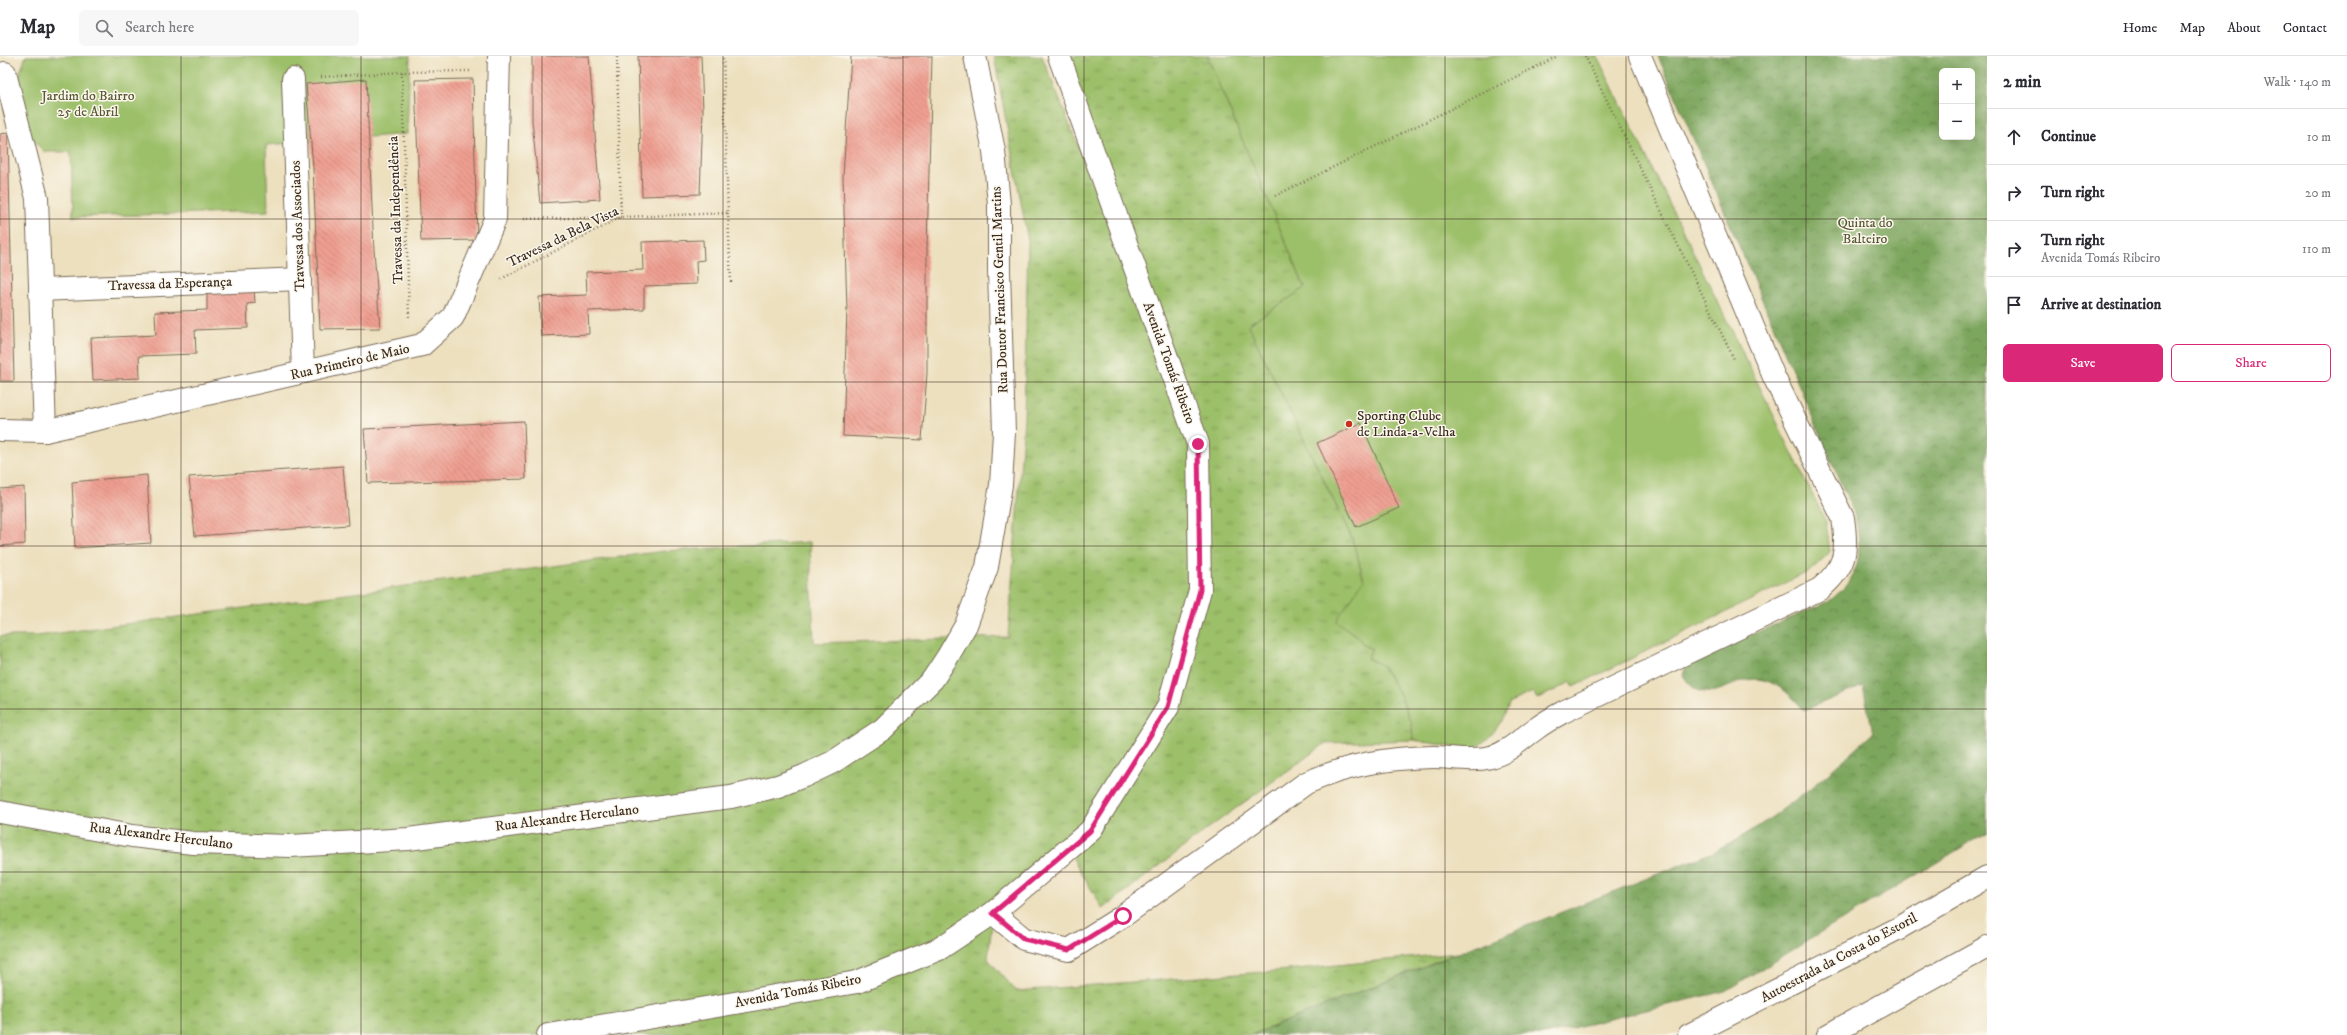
<!DOCTYPE html>
<html lang="en">
<head>
<meta charset="utf-8">
<style>
	body { margin:0; font-family:"IM FELL DW Pica",serif; background:#f7f7f7; color:#2b2b33 }
	.controls { position:absolute; right:12px; top:12px; display:grid; overflow:hidden; border-radius:6px; box-shadow:0 4px 16px #0002 }
	.controls button { width:36px; height:36px; display:grid; place-items:center; padding:0; border:0; border-bottom:1px solid #e1e1e2; background:#fff; color:#2b2b33; font:20px sans-serif }
	.stop { position:absolute; width:12px; height:12px; margin:-9px; border:3px solid #db2777; border-radius:50%; background:#fff }
	.stop.end { background:#db2777; border-color:#fff; box-shadow:0 1px 4px #0008 }
	.list { margin:0; padding:0; list-style:none }
	h2 { display:flex; justify-content:space-between; align-items:center; height:52px; margin:0; padding:0 16px; font-size:17px }
	h2 small { font-size:13px; font-weight:400; color:#7c7c81 }
	.list li { display:grid; grid-template-columns:26px 1fr auto; gap:12px; align-items:center; box-sizing:border-box; height:56px; padding:0 16px; border-top:1px solid #e1e1e2 }
	.list b { display:block; font-size:15px; white-space:nowrap }
	.list p { margin:0; font-size:13px; white-space:nowrap; color:#7c7c81 }
	.list em { font-size:13px; font-style:normal; color:#7c7c81 }
	.actions { display:flex; gap:8px; padding:12px 16px }
	.actions a { flex:1; padding:9px 0; border:1px solid #db2777; border-radius:6px; text-align:center; font-size:14px; color:#db2777 }
	.actions .main { background:#db2777; color:#fff }
	.icon { flex:none; width:22px; height:22px; fill:none; stroke:currentColor; stroke-width:2; stroke-linecap:round; stroke-linejoin:round }
	.map { position:relative; flex:none; width:1987px; height:979px; overflow:hidden }
	header { display:flex; align-items:center; gap:24px; box-sizing:border-box; height:56px; padding:0 20px; background:#fff; border-bottom:1px solid #e1e1e2 }
	header strong { font-size:19px }
	nav { display:flex; gap:22px; margin-inline-start:auto; font-size:14px }
	.search { width:280px; height:36px; background:#f7f7f7; display:flex; align-items:center; gap:10px; box-sizing:border-box; padding:0 14px; border-radius:6px; color:#7c7c81; font-size:15px }
	main { display:flex }
	aside { flex:1; background:#fff }
	.map>svg:first-child { display:block }
	.grass { fill:url(#grass-tufts); stroke:#6c7444 }
	.forest { fill:url(#forest-crowns); stroke:#5c683e; fill-rule:evenodd }
	.garden { fill:#9cbf69; stroke:#6c7444 }
	.building { fill:url(#building-back-hatch) }
	.lines { fill:none; stroke-linecap:round; stroke-linejoin:round }
	.street-casing { stroke:#796a56; stroke-width:24 }
	.secondary-casing { stroke:#796a56; stroke-width:24 }
	.highway-casing { stroke:#796a56; stroke-width:24 }
	.path { stroke:#796a56; stroke-width:2.5; stroke-dasharray:1 3; stroke-linecap:butt }
	.street { stroke:#fff; stroke-width:22 }
	.secondary { stroke:#fff; stroke-width:22 }
	.highway { stroke:#fff; stroke-width:22 }
	.route { stroke:#db2777; stroke-width:5 }
	.grid { fill:none; stroke:#3b2a1e; stroke-width:1; stroke-opacity:0.55 }
	.poi-dot { fill:#c8321e; stroke:#fbf7ec; stroke-width:1.5 }
	.labels { text-anchor:middle; dominant-baseline:central; stroke-width:3; stroke-linejoin:round; paint-order:stroke }
	.park-label { font-size:14px; fill:#585734; stroke:#fbf7ec }
	.street-label { font-size:14px; fill:#3b2a1e; stroke:#fbf7ec }
	.poi-label { font-size:14px; fill:#3b2a1e; stroke:#fbf7ec; text-anchor:start }
</style>
</head>
<body>
<header>
<strong>Map</strong>
<div class="search"><svg class="icon" aria-label="search" viewBox="0 0 24 24"><circle cx="10" cy="10" r="6"/><path d="M15 15l6 6"/></svg>Search here</div>
<nav><a>Home</a><a>Map</a><a>About</a><a>Contact</a></nav>
</header>
<main>
<div class="map">
<svg width="1987" height="979" viewBox="0 0 1987 979">
	<defs>
		<pattern id="grass-tufts" width="24" height="20" patternUnits="userSpaceOnUse"><rect width="24" height="20" fill="#9cbf69"/><path d="M3 7l-1-3M5 7V3M7 7l1-3M15 17l-1-3M17 17v-4M19 17l1-3" fill="none" stroke="#809b56"/></pattern>
		<pattern id="forest-crowns" width="20" height="18" patternUnits="userSpaceOnUse"><rect width="20" height="18" fill="#7da65d"/><path d="M2 6a3 3 0 1 1 6 0M12 15a3 3 0 1 1 6 0" fill="none" stroke="#68874c"/></pattern>
		<pattern id="building-back-hatch" width="6" height="6" patternUnits="userSpaceOnUse"><rect width="6" height="6" fill="#ef9f91"/><path d="M-1 5l2 2M0 0l6 6M5-1l2 2" fill="none" stroke="#c38276"/></pattern>
	</defs>
	<rect width="100%" height="100%" fill="#fbf7ec"/>
	<filter id="ink" filterUnits="userSpaceOnUse"><feTurbulence type="fractalNoise" baseFrequency=".025" numOctaves="2"/><feDisplacementMap in="SourceGraphic" scale="8" xChannelSelector="R" yChannelSelector="G"/><feConvolveMatrix kernelMatrix="1 2 1 2 8 2 1 2 1" color-interpolation-filters="sRGB"/></filter>
	<filter id="wash" filterUnits="userSpaceOnUse"><feTurbulence type="fractalNoise" baseFrequency=".012" numOctaves="4" result="noise"/><feDisplacementMap in="SourceGraphic" scale="16" xChannelSelector="R" yChannelSelector="G"/><feGaussianBlur stdDeviation="0.9" result="paint"/><feColorMatrix in="noise" values="0 0 0 0 0 0 0 0 0 0 0 0 0 0 0 0 0 1.4 0 .05"/><feComposite in="paint" operator="in"/></filter>
	<g filter="url(#wash)">
		<rect width="100%" height="100%" fill="#ede0bf"/>
		<polygon class="grass" points="994,0 1042,0 1192,374 1059,0 1207,0 1305,232 1248,269 1352,482 1364,524 1337,565 1358,581 1364,589 1372,593 1367,602 1382,609 1399,637 1412,667 1413,684 1326,687 1210,771 1103,853 1068,794 993,857 988,903 1016,935 1277,915 1457,897 1251,979 0,979 0,580 37,580 664,495 810,486 814,587 1008,581 1024,362 1028,185"/>
		<path class="forest" d="M1658 0H1987V776L1725 935 1543 979H1251L1716 795C1776 764 1824 722 1873 677L1863 630 1804 654C1793 641 1780 628 1763 624 1733 617 1706 658 1683 619L1686 610 1693 604 1828 546C1860 522 1863 501 1856 463ZM1942 15H1972V81H1942Z"/>
		<g class="garden">
			<polygon points="26,0 410,0 407,78 266,89 268,155 73,161 71,96 45,96 5,57"/>
			<path d="M1207 0H1597L1826 466 1830 496 1810 515 1573 631 1571 626 1537 643 1533 636 1510 646C1501 668 1492 683 1471 694L1413 684 1412 668 1399 637 1382 609 1367 602 1372 593 1364 589 1358 581 1336 565 1364 524 1352 482 1248 269 1305 232Z"/>
		</g>
		<g id="blocks">
			<g class="building">
				<polygon points="532,0 589,0 600,143 540,147 532,64"/>
				<polygon points="638,0 701,0 703,55 700,138 642,140"/>
				<polygon points="851,0 932,0 927,191 927,317 922,384 843,380 847,253 843,120"/>
				<polygon points="366,23 374,194 380,272 320,273 313,111 306,28"/>
				<polygon points="473,23 477,184 421,185 415,24"/>
				<polygon points="8,77 14,325 0,325 0,78"/>
				<polygon points="703,184 704,204 696,205 697,228 644,230 644,253 588,255 589,278 541,280 539,241 587,239 586,216 643,214 642,186"/>
				<polygon points="254,233 255,247 247,248 248,272 195,274 196,298 139,300 140,322 93,324 91,282 156,279 155,256 207,254 207,235"/>
				<polygon points="524,365 526,423 368,427 364,373"/>
				<polygon points="1361,367 1399,452 1356,471 1317,387"/>
				<polygon points="343,410 348,469 195,480 189,421"/>
				<polygon points="147,419 151,487 75,492 72,426"/>
				<polygon points="24,431 25,488 0,490 0,433"/>
			</g>
		</g>
	</g>
	<g filter="url(#ink)">
		<use href="#blocks" fill-opacity="0" stroke="#796a56" stroke-width="1"/>
		<g class="lines">
			<g class="street-casing">
				<g id="street">
					<polyline points="5,17 37,142 45,375"/>
					<polyline points="293,23 303,316"/>
					<polyline points="40,234 300,223"/>
					<polyline points="0,374 45,375 422,289 453,261 495,163 499,0"/>
					<polyline points="0,756 132,780 193,787 291,790 408,783 731,741 778,730 804,720 833,706 883,673 933,623 948,600 966,569 987,511 1001,429 1004,376 999,215 999,148 994,95 975,0"/>
					<path d="M993 857 1024 883 1069 894 1123 860 1306 727C1351 708 1385 702 1433 701 1452 701 1471 706 1491 701 1508 697 1522 682 1537 672 1545 666 1554 661 1563 656L1820 533C1846 511 1848 496 1843 462L1774 321 1640 0"/>
				</g>
			</g>
			<g class="secondary-casing">
				<polyline id="secondary" points="548,979 857,926 939,893 993,857 1090,775 1168,651 1200,534 1198,388 1059,0"/>
			</g>
			<g class="highway-casing">
				<g id="highway">
					<polyline points="1689,979 1899,872 1987,821"/>
					<polyline points="1828,979 1987,891"/>
				</g>
			</g>
			<g class="path">
				<polyline points="1585,0 1734,303"/>
				<polyline points="402,16 409,262"/>
				<polyline points="321,21 402,16 470,15"/>
				<polyline points="1275,140 1558,0"/>
				<polyline points="728,157 731,227"/>
				<polyline points="524,163 621,161 617,0"/>
				<polyline points="501,223 621,161 728,157 723,0"/>
			</g>
			<use href="#street" class="street"/>
			<use href="#secondary" class="secondary"/>
			<use href="#highway" class="highway"/>
		</g>
	</g>
	<g class="lines" filter="url(#ink)">
		<polyline class="route" points="1123,860 1069,894 1024,883 993,857 1090,775 1168,651 1200,534 1198,388"/>
	</g>
	<path class="grid" d="M181 0V979M361 0V979M542 0V979M723 0V979M903 0V979M1084 0V979M1264 0V979M1445 0V979M1626 0V979M1806 0V979M0 163H1987M0 326H1987M0 490H1987M0 653H1987M0 816H1987"/>
	<circle class="poi-dot" cx="1349" cy="368" r="4"/>
	<g class="labels">
		<g class="park-label">
			<text x="88" y="40">Jardim do Bairro<tspan x="88" dy="16">25 de Abril</tspan></text>
			<text x="1865" y="167">Quinta do<tspan x="1865" dy="16">Balteiro</tspan></text>
		</g>
		<g class="street-label">
			<text transform="translate(396 154) rotate(-92)">Travessa da Independência</text>
			<text transform="translate(298 170) rotate(-92)">Travessa dos Associados</text>
			<text transform="translate(563 181) rotate(-26)">Travessa da Bela Vista</text>
			<text transform="translate(170 228) rotate(-2)">Travessa da Esperança</text>
			<text transform="translate(1000 234) rotate(-92)">Rua Doutor Francisco Gentil Martins</text>
			<text transform="translate(350 306) rotate(-13)">Rua Primeiro de Maio</text>
			<text transform="translate(1169 307) rotate(70)">Avenida Tomás Ribeiro</text>
			<text transform="translate(567 762) rotate(-7)">Rua Alexandre Herculano</text>
			<text transform="translate(161 780) rotate(7)">Rua Alexandre Herculano</text>
			<text transform="translate(1839 902) rotate(-28)">Autoestrada da Costa do Estoril</text>
			<text transform="translate(798 935) rotate(-11)">Avenida Tomás Ribeiro</text>
		</g>
		<g class="poi-label">
			<text x="1357" y="360">Sporting Clube<tspan x="1357" dy="16">de Linda-a-Velha</tspan></text>
		</g>
	</g>
</svg>
<div class="controls">
<button>+</button>
<button>−</button>
</div>
<div class="stop" style="left:1123px;top:860px"></div>
<div class="stop end" style="left:1198px;top:388px"></div>
</div>
<aside>
<h2>2 min<small>Walk · 140 m</small></h2>
<ul class="list">
<li><svg class="icon" aria-label="ahead" viewBox="0 0 24 24"><path d="M12 20V5M6 11l6-6 6 6"/></svg><div><b>Continue</b></div><em>10 m</em></li>
<li><svg class="icon" aria-label="right" viewBox="0 0 24 24"><path d="M7 20v-9h11M14 6l5 5-5 5"/></svg><div><b>Turn right</b></div><em>20 m</em></li>
<li><svg class="icon" aria-label="right" viewBox="0 0 24 24"><path d="M7 20v-9h11M14 6l5 5-5 5"/></svg><div><b>Turn right</b><p>Avenida Tomás Ribeiro</p></div><em>110 m</em></li>
<li><svg class="icon" aria-label="arrive" viewBox="0 0 24 24"><path d="M6 21V4h12l-3 4 3 4H6"/></svg><div><b>Arrive at destination</b></div></li>
</ul>
<div class="actions"><a class="main">Save</a><a>Share</a></div>
</aside>
</main>
</body>
</html>
